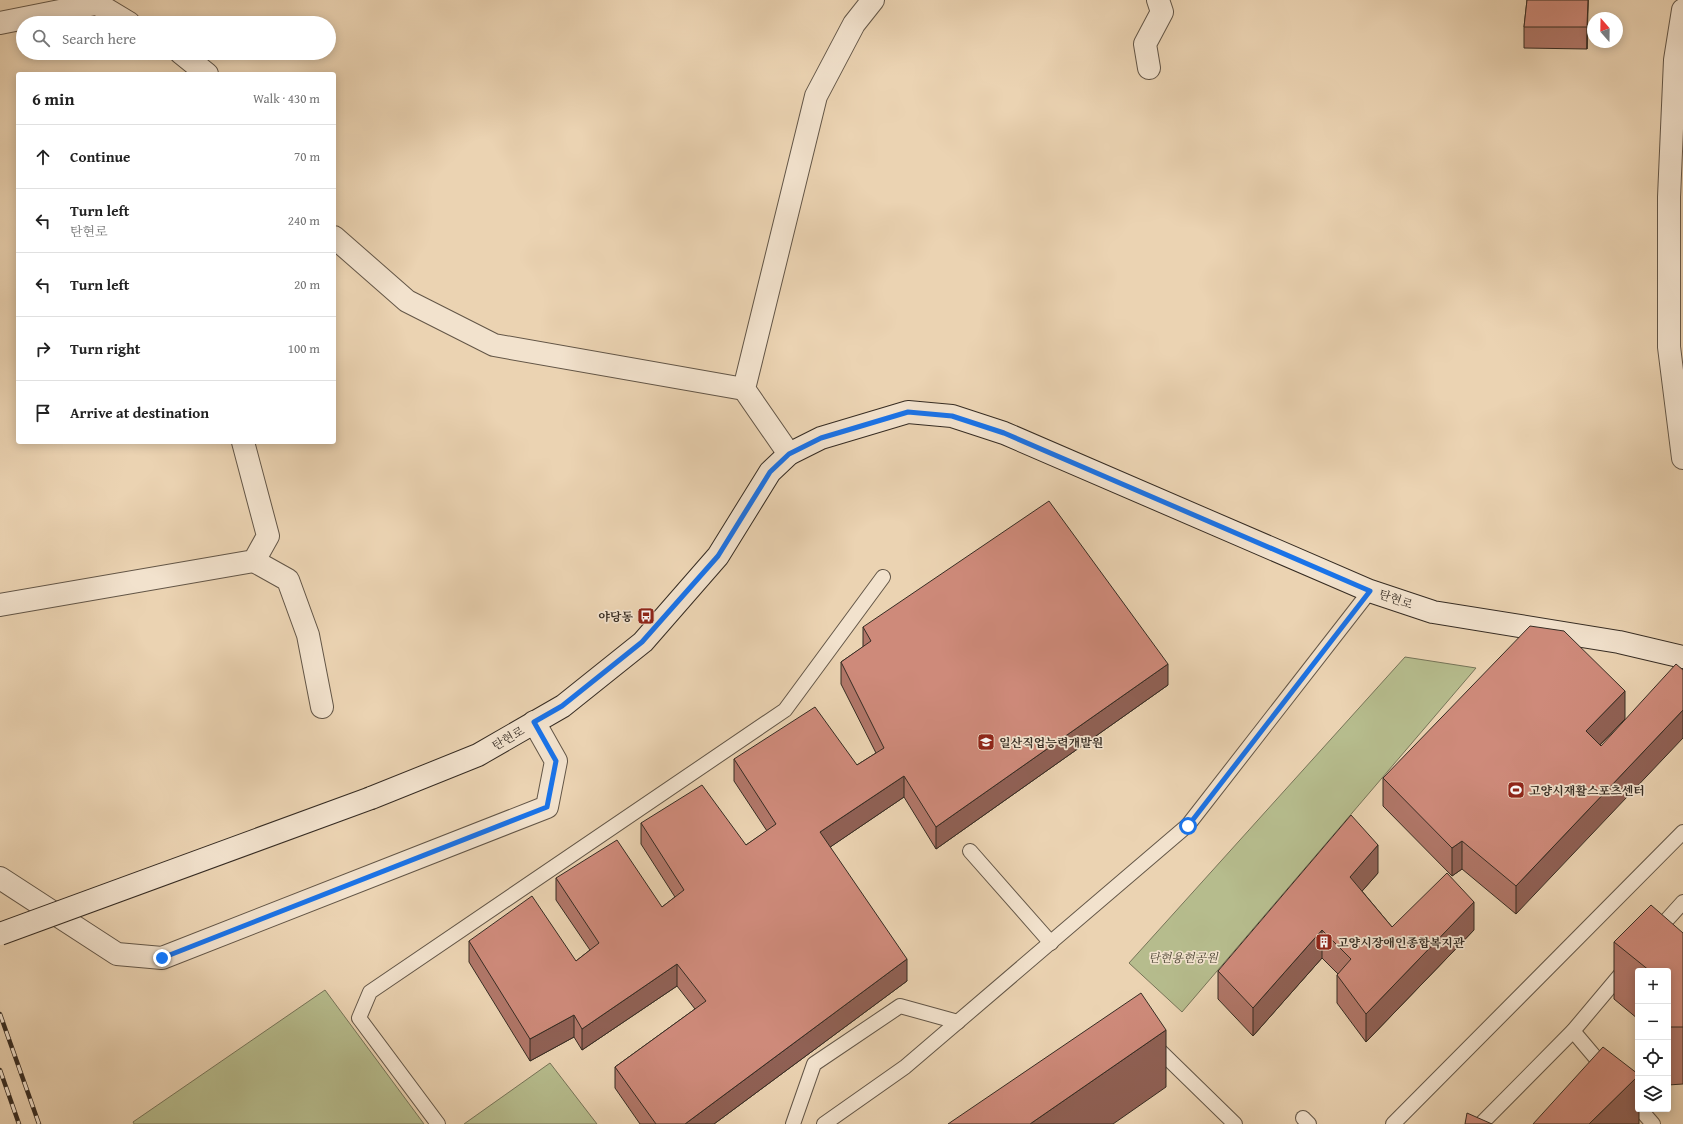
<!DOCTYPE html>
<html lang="en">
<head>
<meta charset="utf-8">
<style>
	body { margin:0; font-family:"Gentium Book Plus","Noto Serif KR",serif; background:#f2f2f2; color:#222 }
	.controls { position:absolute; right:12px; bottom:12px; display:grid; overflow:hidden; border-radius:4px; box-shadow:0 2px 10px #0003 }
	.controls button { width:36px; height:36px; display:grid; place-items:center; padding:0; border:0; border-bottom:1px solid #e0e0e0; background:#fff; color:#222; font:20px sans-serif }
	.compass { position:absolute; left:1587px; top:12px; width:36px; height:36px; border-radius:50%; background:#fff; box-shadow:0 2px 10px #0003; rotate:340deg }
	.stop { position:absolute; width:12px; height:12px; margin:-9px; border:3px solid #1a73e8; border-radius:50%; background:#fff }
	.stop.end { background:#1a73e8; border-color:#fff; box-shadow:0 1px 4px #0008 }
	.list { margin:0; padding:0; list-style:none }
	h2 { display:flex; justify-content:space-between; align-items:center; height:52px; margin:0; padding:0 16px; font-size:17px }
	h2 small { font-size:13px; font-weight:400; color:#767676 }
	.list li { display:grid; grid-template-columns:26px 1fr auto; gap:12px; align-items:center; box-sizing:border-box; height:64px; padding:0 16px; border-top:1px solid #e0e0e0 }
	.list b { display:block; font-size:15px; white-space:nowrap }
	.list p { margin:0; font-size:13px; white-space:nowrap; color:#767676 }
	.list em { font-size:13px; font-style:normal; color:#767676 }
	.icon { flex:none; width:22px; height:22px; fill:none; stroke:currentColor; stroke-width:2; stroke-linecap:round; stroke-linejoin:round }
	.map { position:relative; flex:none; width:1683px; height:1124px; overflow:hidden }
	.search { position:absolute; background:#fff; box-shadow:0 2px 10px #0003; left:16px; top:16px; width:320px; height:44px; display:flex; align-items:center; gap:10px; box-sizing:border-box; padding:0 14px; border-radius:22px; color:#767676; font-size:15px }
	.panel { position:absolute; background:#fff; box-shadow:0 2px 10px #0003; left:16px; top:72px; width:320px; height:372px; border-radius:4px }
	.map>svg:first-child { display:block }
	.green { fill:#b6bc8d; stroke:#767458 }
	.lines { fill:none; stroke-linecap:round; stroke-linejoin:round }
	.service-casing { stroke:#635647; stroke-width:16 }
	.minor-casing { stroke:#635647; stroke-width:24 }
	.secondary-casing { stroke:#362c23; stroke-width:24 }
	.service { stroke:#f2e2cd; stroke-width:14 }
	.minor { stroke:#f2e2cd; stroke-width:22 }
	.secondary { stroke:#f2e2cd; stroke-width:22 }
	.rail-casing { stroke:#362c23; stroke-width:4.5 }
	.rail { stroke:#f2e2cd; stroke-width:3; stroke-dasharray:9; stroke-linecap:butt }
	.secondary-bridge-casing { stroke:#362c23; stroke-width:24; stroke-linecap:butt }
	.secondary-bridge { stroke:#f2e2cd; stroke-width:22 }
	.wall { fill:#b17769; stroke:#362c23 }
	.shaded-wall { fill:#906155; stroke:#362c23 }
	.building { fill:#ce8a7a; stroke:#362c23 }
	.route { stroke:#1a73e8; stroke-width:5 }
	.labels { text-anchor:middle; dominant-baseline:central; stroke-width:3.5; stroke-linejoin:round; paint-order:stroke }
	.street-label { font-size:12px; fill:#362c23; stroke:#f2e2cd }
	.poi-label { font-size:12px; font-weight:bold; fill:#362c23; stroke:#f2e2cd; text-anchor:start }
	.park-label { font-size:12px; font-style:italic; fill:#504938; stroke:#f2e2cd }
</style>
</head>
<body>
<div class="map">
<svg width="1683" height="1124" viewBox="0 0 1683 1124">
	<rect width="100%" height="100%" fill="#ebd3b2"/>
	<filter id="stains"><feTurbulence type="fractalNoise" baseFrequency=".005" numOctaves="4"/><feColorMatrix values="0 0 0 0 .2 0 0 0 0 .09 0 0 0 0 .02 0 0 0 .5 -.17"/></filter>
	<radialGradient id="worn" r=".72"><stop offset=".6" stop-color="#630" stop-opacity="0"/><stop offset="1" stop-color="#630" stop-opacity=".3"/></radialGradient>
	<g class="green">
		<polygon points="1405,657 1476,668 1182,1012 1129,963"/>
		<polygon points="325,990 424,1124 134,1124 133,1122"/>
		<polygon points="550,1063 597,1124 464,1124"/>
	</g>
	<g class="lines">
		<g class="service-casing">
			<g id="service">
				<polyline points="970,851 1051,943"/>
				<polyline points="1655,933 1683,902"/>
				<polyline points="1573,1031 1606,1070"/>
				<polyline points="1153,1044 1235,1124"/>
				<polyline points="1640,1109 1653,1124"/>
				<polyline points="1303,1118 1309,1124"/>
				<polyline points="438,1124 359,1018 370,992 785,710 883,577"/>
				<polyline points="793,1124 814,1064 900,1006 958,1022"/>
				<polyline points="824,1124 905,1067 1188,825 1370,591"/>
				<polyline points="1393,1124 1683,832"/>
				<polyline points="1481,1124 1573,1031 1626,968"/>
			</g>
		</g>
		<g class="minor-casing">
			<g id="minor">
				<polyline points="91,0 129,23"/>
				<polyline points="1683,10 1675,60 1669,197 1669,347 1683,458"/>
				<polyline points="0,23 95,4"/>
				<polyline points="181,53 207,74"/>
				<polyline points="1149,68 1145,44 1162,12 1158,0"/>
				<polyline points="334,237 407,301 494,345 744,389"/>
				<polyline points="789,454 744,389 816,96 854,24 873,0"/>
				<polyline points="254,561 288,580 308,635 322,707"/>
				<polyline points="0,605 254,561 268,536 243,442"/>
				<polyline points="0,878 117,954 162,958 547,807 556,761 534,722"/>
			</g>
		</g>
		<g class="secondary-casing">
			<polyline id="secondary" points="371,798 478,755 563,706 643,642 718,556 770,472 789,454 821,438 908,412 952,416 1004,433 1370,591 1433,612 1619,642 1683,657"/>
		</g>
		<use href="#service" class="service"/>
		<use href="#minor" class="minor"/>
		<use href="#secondary" class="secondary"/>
		<g class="rail-casing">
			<g id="rail">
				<polyline points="0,1014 39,1124"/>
				<polyline points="0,1070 19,1124"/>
			</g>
		</g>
		<use href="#rail" class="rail"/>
		<g class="secondary-bridge-casing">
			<polyline id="secondary-bridge" points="0,934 371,798"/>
		</g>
		<use href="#secondary-bridge" class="secondary-bridge"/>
	</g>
	<g class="wall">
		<polygon points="1527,0 1588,0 1587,49 1524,48 1524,27"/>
		<polygon points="863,627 1168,685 936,849 904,797 830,847 907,981 714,1124 640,1124 615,1088 615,1067 695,1009 677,986 582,1050 574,1037 530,1061 469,962 469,941 576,961 590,950 556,900 556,878 662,907 675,897 641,844 641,823 746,845 767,831 734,781 734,759 857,765 876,753 841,684 841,662 863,647"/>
		<polygon points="1625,719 1600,745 1516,914 1462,869 1452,876 1383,806 1383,778"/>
		<polygon points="1378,873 1362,891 1392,927 1474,930 1366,1042 1337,1003 1337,975 1338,974 1322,958 1253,1036 1218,999 1218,971"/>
		<polygon points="1683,933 1683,1084 1668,1085 1668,971 1638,971 1638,1019 1614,999 1614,942"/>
	</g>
	<g class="shaded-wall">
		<polygon points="1588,0 1587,49 1587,27"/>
		<polygon points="1168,664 1168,685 936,849 936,827"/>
		<polygon points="1625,691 1625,719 1586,759 1586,731"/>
		<polygon points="1683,710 1683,738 1516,914 1516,886"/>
		<polygon points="904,776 904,797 820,854 820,832"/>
		<polygon points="1462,841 1462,869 1452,876 1452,848"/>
		<polygon points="1378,845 1378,873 1350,905 1350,877"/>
		<polygon points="1474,902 1474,930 1366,1042 1366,1014"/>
		<polygon points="1322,930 1322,958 1253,1036 1253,1008"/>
		<polygon points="907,959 907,981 714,1124 685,1124"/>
		<polygon points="677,964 677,986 582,1050 582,1029"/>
		<polygon points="574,1015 574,1037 530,1061 530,1039"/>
		<polygon points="1166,1030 1166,1087 1113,1124 1030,1124"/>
		<polygon points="1638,1076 1638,1109 1639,1109 1639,1124 1589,1124"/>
	</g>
	<g class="building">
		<polygon points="1527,0 1588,0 1587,27 1524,27"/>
		<polygon points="1049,501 1168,664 936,827 904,776 820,832 907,959 685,1124 656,1124 615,1067 706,1001 677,964 582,1029 574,1015 530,1039 469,941 532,896 576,961 599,943 556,878 617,840 662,907 684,890 641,823 702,785 746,845 776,824 734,759 815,707 857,765 884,748 841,662 871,641 863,627"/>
		<polygon points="1530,626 1564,631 1625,691 1586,731 1601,746 1676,664 1683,670 1683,710 1516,886 1462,841 1452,848 1383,778"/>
		<polygon points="1351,815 1378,845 1350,877 1392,927 1447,873 1474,902 1366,1014 1337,975 1351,959 1322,930 1253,1008 1218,971"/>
		<polygon points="1651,905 1683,933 1683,1027 1668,1027 1668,971 1650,971 1614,942"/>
		<polygon points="1141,993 1166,1030 1030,1124 948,1124"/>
		<polygon points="1603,1047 1638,1074 1638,1076 1589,1124 1533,1124"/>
		<polygon points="1467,1113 1492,1124 1465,1124"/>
	</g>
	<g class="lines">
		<polyline class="route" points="162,958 547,807 556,761 534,722 562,706 642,642 718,556 770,472 789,454 821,438 908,412 952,416 1004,433 1370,591 1188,826"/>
	</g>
	<defs>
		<g id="bus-square" transform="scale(0.9)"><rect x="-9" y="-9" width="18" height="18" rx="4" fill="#8f2418" stroke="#f2e2cd"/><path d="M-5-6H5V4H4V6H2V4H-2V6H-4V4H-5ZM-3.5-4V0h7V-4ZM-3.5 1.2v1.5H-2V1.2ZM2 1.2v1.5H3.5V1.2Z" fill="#fff"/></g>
		<g id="school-square" transform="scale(0.9)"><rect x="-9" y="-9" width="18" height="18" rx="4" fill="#8f2418" stroke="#f2e2cd"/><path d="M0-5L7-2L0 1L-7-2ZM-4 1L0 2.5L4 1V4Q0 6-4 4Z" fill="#fff"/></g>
		<g id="stadium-square" transform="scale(0.9)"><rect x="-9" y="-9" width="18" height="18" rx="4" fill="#8f2418" stroke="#f2e2cd"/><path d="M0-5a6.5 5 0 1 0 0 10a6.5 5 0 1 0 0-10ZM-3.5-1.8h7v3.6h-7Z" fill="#fff"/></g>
		<g id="building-square" transform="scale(0.9)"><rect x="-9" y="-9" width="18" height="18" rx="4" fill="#8f2418" stroke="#f2e2cd"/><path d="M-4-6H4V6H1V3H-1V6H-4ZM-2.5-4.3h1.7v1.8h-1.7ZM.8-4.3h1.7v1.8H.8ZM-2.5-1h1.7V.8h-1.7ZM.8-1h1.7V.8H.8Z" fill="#fff"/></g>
	</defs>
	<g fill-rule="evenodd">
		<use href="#bus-square" x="646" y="616"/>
		<use href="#school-square" x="986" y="742"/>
		<use href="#stadium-square" x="1516" y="790"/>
		<use href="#building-square" x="1324" y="942"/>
	</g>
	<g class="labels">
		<g class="street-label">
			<text transform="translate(1396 599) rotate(19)">탄현로</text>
			<text transform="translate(508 738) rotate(-30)">탄현로</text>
		</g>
		<g class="poi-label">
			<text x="633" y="616" text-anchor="end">야당동</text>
			<text x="999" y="742">일산직업능력개발원</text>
			<text x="1529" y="790">고양시재활스포츠센터</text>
			<text x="1337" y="942">고양시장애인종합복지관</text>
		</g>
		<g class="park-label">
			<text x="1183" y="957">탄현용현공원</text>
		</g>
	</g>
	<rect width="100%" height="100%" filter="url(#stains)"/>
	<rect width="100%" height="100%" fill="url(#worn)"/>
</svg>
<div class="controls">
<button>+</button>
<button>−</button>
<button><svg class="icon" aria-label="locate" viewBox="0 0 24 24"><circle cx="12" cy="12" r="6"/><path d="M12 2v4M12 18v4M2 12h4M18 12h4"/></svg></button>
<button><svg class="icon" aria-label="layers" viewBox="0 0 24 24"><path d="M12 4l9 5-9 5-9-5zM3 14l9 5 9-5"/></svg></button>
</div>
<svg class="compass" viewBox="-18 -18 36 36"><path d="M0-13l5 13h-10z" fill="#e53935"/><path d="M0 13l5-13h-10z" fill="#767676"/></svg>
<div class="stop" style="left:1188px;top:826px"></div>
<div class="stop end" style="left:162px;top:958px"></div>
<div class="search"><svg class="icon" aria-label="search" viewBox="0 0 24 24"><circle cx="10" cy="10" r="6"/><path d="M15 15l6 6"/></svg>Search here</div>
<section class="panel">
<h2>6 min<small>Walk · 430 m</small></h2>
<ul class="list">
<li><svg class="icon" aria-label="ahead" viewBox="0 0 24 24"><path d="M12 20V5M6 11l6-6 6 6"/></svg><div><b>Continue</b></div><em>70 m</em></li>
<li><svg class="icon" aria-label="left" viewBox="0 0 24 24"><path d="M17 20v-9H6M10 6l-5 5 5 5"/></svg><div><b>Turn left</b><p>탄현로</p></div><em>240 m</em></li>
<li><svg class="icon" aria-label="left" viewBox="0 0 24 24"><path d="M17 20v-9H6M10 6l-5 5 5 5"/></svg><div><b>Turn left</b></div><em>20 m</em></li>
<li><svg class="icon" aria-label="right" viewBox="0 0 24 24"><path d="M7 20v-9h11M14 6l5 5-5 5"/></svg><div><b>Turn right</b></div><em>100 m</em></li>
<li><svg class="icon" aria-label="arrive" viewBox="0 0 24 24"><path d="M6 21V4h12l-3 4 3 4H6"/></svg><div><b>Arrive at destination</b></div></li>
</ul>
</section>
</div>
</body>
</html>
